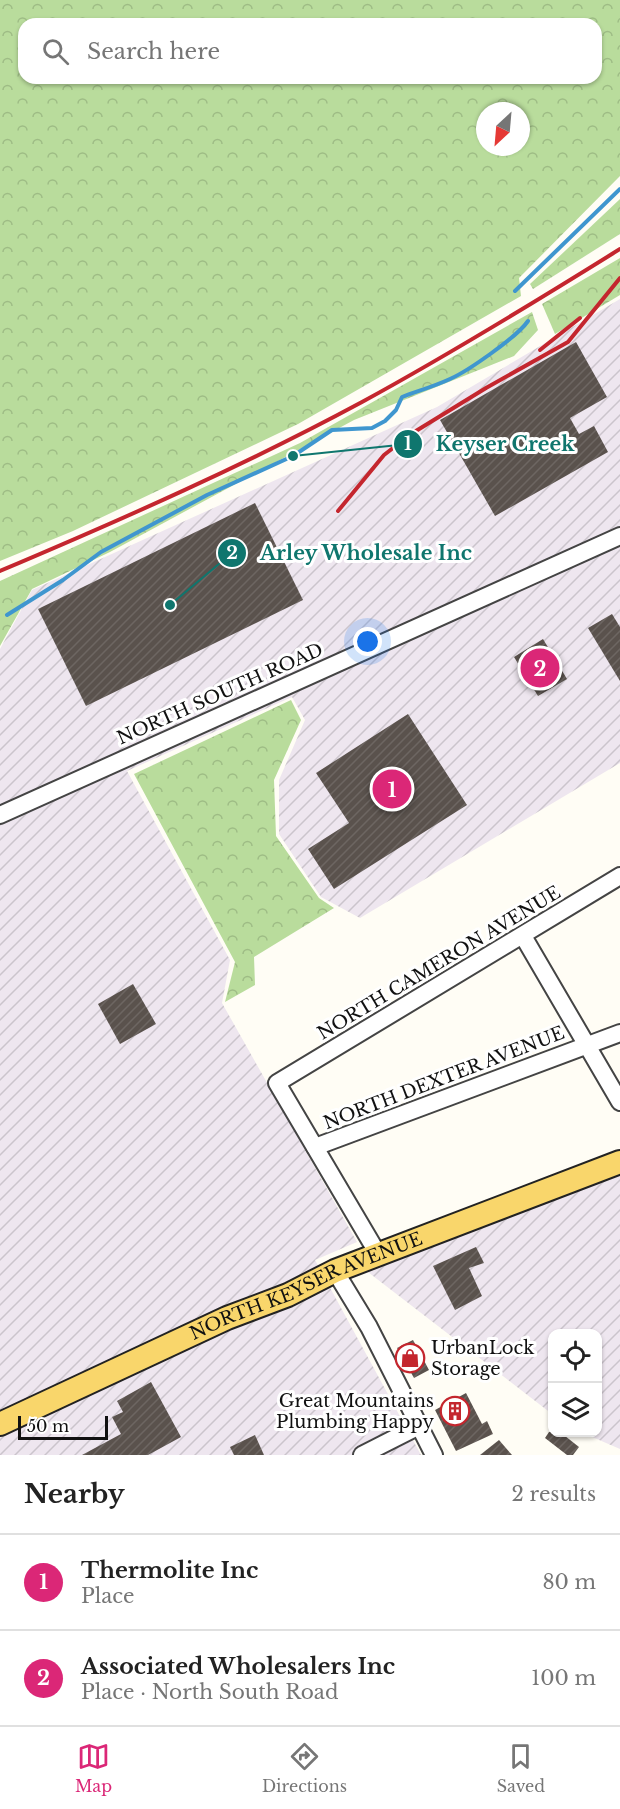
<!DOCTYPE html>
<html lang="en">
<head>
<meta charset="utf-8">
<style>
	body { margin:0; font-family:"Libre Baskerville",serif; background:#f6f6f6; color:#222 }
	.controls { position:absolute; right:18px; bottom:18px; display:grid; overflow:hidden; border-radius:12px; box-shadow:0 2px 4px #0004 }
	.controls button { width:54px; height:54px; display:grid; place-items:center; padding:0; border:0; border-bottom:2px solid #e0e0e0; background:#fff; color:#222; font:30px sans-serif }
	.compass { position:absolute; left:476px; top:102px; width:54px; height:54px; border-radius:50%; background:#fff; box-shadow:0 2px 4px #0004; rotate:206deg }
	.scale { position:absolute; left:18px; bottom:15px; width:90px; box-sizing:border-box; padding-left:6px; border:3px solid #111; border-top:0; font-size:16px; line-height:21px; white-space:nowrap; color:#111; -webkit-text-stroke:4px #fff; paint-order:stroke }
	.you { position:absolute; left:368px; top:642px; width:21px; height:21px; margin:-15px; border:4px solid #fff; border-radius:50%; background:#1a73e8; box-shadow:0 0 0 9px #1a73e833 }
	.badge { display:grid; place-items:center; width:39px; height:39px; border-radius:50%; background:#db2777; color:#fff; font-size:20px; font-weight:700 }
	.pin { position:absolute; translate:-50% -50%; border:3px solid #fff; box-shadow:0 2px 6px #0006 }
	.list { margin:0; padding:0; list-style:none }
	h2 { display:flex; justify-content:space-between; align-items:center; height:78px; margin:0; padding:0 24px; font-size:26px }
	h2 small { font-size:20px; font-weight:400; color:#767676 }
	.list li { display:grid; grid-template-columns:39px 1fr auto; gap:18px; align-items:center; box-sizing:border-box; height:96px; padding:0 24px; border-top:2px solid #e0e0e0 }
	.list b { display:block; font-size:22px; white-space:nowrap }
	.list p { margin:0; font-size:20px; white-space:nowrap; color:#767676 }
	.list em { font-size:20px; font-style:normal; color:#767676 }
	.icon { flex:none; width:33px; height:33px; fill:none; stroke:currentColor; stroke-width:2; stroke-linecap:round; stroke-linejoin:round }
	.map { position:relative; flex:none; width:620px; height:1455px; overflow:hidden }
	.search { position:absolute; background:#fff; box-shadow:0 2px 4px #0004; left:18px; right:18px; top:18px; height:66px; display:flex; align-items:center; gap:15px; box-sizing:border-box; padding:0 21px; border-radius:18px; color:#767676; font-size:22px }
	.sheet { height:270px; background:#fff }
	nav { display:flex; justify-content:space-around; align-items:center; box-sizing:border-box; height:84px; border-top:2px solid #e0e0e0; background:#fff; font-size:16px; color:#767676 }
	nav a { display:grid; justify-items:center; gap:3px }
	nav .on { color:#db2777 }
	.map>svg:first-child { display:block }
	.industrial { fill:url(#industrial-furrows) }
	.forest { fill:url(#forest-crowns); fill-rule:evenodd }
	.lines { fill:none; stroke-linecap:round; stroke-linejoin:round }
	.stream { stroke:#3f96cf; stroke-width:4 }
	.building { fill:url(#building-hatch) }
	.minor-casing { stroke:#444; stroke-width:20 }
	.major-casing { stroke:#222; stroke-width:26 }
	.minor { stroke:#fff; stroke-width:16 }
	.major { stroke:#f9d66b; stroke-width:22 }
	.rail { stroke:#c4262e; stroke-width:4 }
	.labels { text-anchor:middle; dominant-baseline:central; stroke-width:6; stroke-linejoin:round; paint-order:stroke }
	.street-label { font-size:18px; fill:#111; stroke:#fff }
	.poi-label { font-size:18px; fill:#111; stroke:#fff; text-anchor:start }
	.leader { fill:none; stroke:#0f766e; stroke-width:2 }
	.callout-dot { fill:#0f766e; stroke:#fff; stroke-width:2 }
	.mark-label { font-size:18px; text-anchor:middle; font-weight:bold; fill:#fff }
	.callout-label { font-size:20px; text-anchor:middle; font-weight:bold; fill:#0f766e; stroke:#fff; stroke-width:6; stroke-linejoin:round; paint-order:stroke }
</style>
</head>
<body>
<div class="map">
<svg width="620" height="1455" viewBox="0 0 620 1455">
	<defs>
		<pattern id="industrial-furrows" width="10" height="10" patternUnits="userSpaceOnUse" patternTransform="scale(1.5)"><rect width="10" height="10" fill="#eee6ef"/><path d="M-1 1l2-2M0 10L10 0M9 11l2-2" fill="none" stroke="#cbc4cc"/></pattern>
		<pattern id="forest-crowns" width="20" height="18" patternUnits="userSpaceOnUse" patternTransform="scale(1.5)"><rect width="20" height="18" fill="#b9dc9c"/><path d="M2 6a3 3 0 1 1 6 0M12 15a3 3 0 1 1 6 0" fill="none" stroke="#9ebc85"/></pattern>
		<pattern id="building-hatch" width="6" height="6" patternUnits="userSpaceOnUse" patternTransform="scale(1.5)"><rect width="6" height="6" fill="#5a524d"/><path d="M-1 1l2-2M0 6l6-6M5 7l2-2" fill="none" stroke="#6d6662"/></pattern>
	</defs>
	<rect width="100%" height="100%" fill="#fffdf5"/>
	<g class="industrial">
		<polygon points="620,299 620,763 360,918 321,897 279,834 279,780 305,720 292,697 127,771 230,960 222,1003 357,1242 315,1260 421,1455 0,1455 0,649 32,590 437,407"/>
		<polygon points="620,1171 620,1449 583,1433 598,1432 598,1334 552,1334 552,1414 364,1269"/>
	</g>
	<g class="forest">
		<path d="M0 0H620V176L519 278 521 296 298 424 73 531 0 561ZM24 24H596V78H24ZM485 111H521V147H485Z"/>
		<polygon points="620,199 620,234 533,289 530,284"/>
		<polygon points="620,258 620,295 555,334 542,304"/>
		<polygon points="532,312 538,330 514,356 354,420 110,552 32,589 0,646 0,581 300,443"/>
		<polygon points="291,700 301,720 274,780 276,836 319,898 334,908 254,957 255,985 225,1002 235,962 134,774"/>
	</g>
	<g class="lines">
		<g class="stream">
			<polyline points="515,291 620,189"/>
			<path d="M7 615 63 580 101 552 207 495 293 456 332 430 372 428 385 421 396 410 402 397C418 391 435 386 450 379 468 371 517 337 528 321"/>
		</g>
	</g>
	<g class="building">
		<polygon points="576,342 607,397 570,418 579,434 594,426 608,452 495,516 440,420"/>
		<polygon points="255,503 303,600 86,706 38,609"/>
		<polygon points="612,614 620,627 620,681 588,628"/>
		<polygon points="543,639 567,679 538,696 514,657"/>
		<polygon points="408,714 467,805 334,889 308,849 349,823 316,773"/>
		<polygon points="133,984 156,1024 120,1044 98,1004"/>
		<polygon points="476,1247 484,1263 469,1268 482,1296 455,1310 433,1266"/>
		<polygon points="413,1340 429,1370 414,1378 397,1348"/>
		<polygon points="151,1382 181,1437 148,1455 82,1455 121,1434 112,1417 123,1412 117,1401"/>
		<polygon points="466,1393 482,1424 487,1421 493,1434 456,1451 435,1410"/>
		<polygon points="549,1432 560,1432 579,1447 573,1455 567,1455 545,1438"/>
		<polygon points="255,1435 264,1455 234,1455 230,1447"/>
		<polygon points="499,1440 512,1455 480,1455"/>
	</g>
	<g class="lines">
		<g class="minor-casing">
			<g id="minor">
				<polyline points="0,815 620,536"/>
				<polyline points="523,936 620,1102"/>
				<polyline points="315,1147 620,1033"/>
				<polyline points="378,1254 277,1083 620,876"/>
				<polyline points="335,1271 369,1327 434,1455"/>
				<polyline points="362,1455 419,1426"/>
			</g>
		</g>
		<g class="major-casing">
			<g id="major">
				<path id="s1" d="M0 1424 227 1318 288 1295 335 1271 620 1162"/>
			</g>
		</g>
		<use href="#minor" class="minor"/>
		<use href="#major" class="major"/>
		<g class="rail">
			<polyline points="540,350 580,318"/>
			<polyline points="338,511 384,455 411,434 486,388 568,342 620,278"/>
			<path d="M0 571C123 519 245 465 362 402 450 354 535 302 620 249"/>
		</g>
	</g>
	<defs>
		<g id="shop-ring" transform="scale(1.5)"><circle r="9.5" fill="#fff" stroke="#c4262e" stroke-width="1.5"/><path d="M-5-2.5h2.3a2.7 3.5 0 0 1 5.4 0H5L5.5 6h-11ZM-1.5-2.5h3a1.5 2.3 0 0 0-3 0Z" fill="#c4262e"/></g>
		<g id="building-ring" transform="scale(1.5)"><circle r="9.5" fill="#fff" stroke="#c4262e" stroke-width="1.5"/><path d="M-4-6H4V6H1V3H-1V6H-4ZM-2.5-4.3h1.7v1.8h-1.7ZM.8-4.3h1.7v1.8H.8ZM-2.5-1h1.7V.8h-1.7ZM.8-1h1.7V.8H.8Z" fill="#c4262e"/></g>
	</defs>
	<g fill-rule="evenodd">
		<use href="#shop-ring" x="410" y="1358"/>
		<use href="#building-ring" x="455" y="1411"/>
	</g>
	<g class="labels">
		<g class="street-label">
			<text transform="translate(220 694) rotate(-24)">NORTH SOUTH ROAD</text>
			<text transform="translate(439 963) rotate(-31)">NORTH CAMERON AVENUE</text>
			<text transform="translate(444 1078) rotate(-21)">NORTH DEXTER AVENUE</text>
			<text stroke="none"><textPath href="#s1" startOffset="336">NORTH KEYSER AVENUE</textPath></text>
		</g>
		<g class="poi-label">
			<text x="431" y="1348">UrbanLock<tspan x="431" dy="21">Storage</tspan></text>
			<text x="434" y="1401" text-anchor="end">Great Mountains<tspan x="434" dy="21">Plumbing Happy</tspan></text>
		</g>
	</g>
	<path class="leader" d="M293 456L408 444M170 605L232 553"/>
	<g class="callout-dot">
		<circle cx="293" cy="456" r="6"/>
		<circle cx="170" cy="605" r="6"/>
		<circle cx="408" cy="444" r="15"/>
		<circle cx="232" cy="553" r="15"/>
	</g>
	<g class="mark-label">
		<text x="408" y="450">1</text>
		<text x="232" y="559">2</text>
	</g>
	<g class="callout-label">
		<text x="505" y="451">Keyser Creek</text>
		<text x="366" y="560">Arley Wholesale Inc</text>
	</g>
</svg>
<div class="controls">
<button><svg class="icon" aria-label="locate" viewBox="0 0 24 24"><circle cx="12" cy="12" r="6"/><path d="M12 2v4M12 18v4M2 12h4M18 12h4"/></svg></button>
<button><svg class="icon" aria-label="layers" viewBox="0 0 24 24"><path d="M12 4l9 5-9 5-9-5zM3 14l9 5 9-5"/></svg></button>
</div>
<svg class="compass" viewBox="-18 -18 36 36"><path d="M0-13l5 13h-10z" fill="#e53935"/><path d="M0 13l5-13h-10z" fill="#767676"/></svg>
<div class="scale">50 m</div>
<div class="you"></div>
<div class="pin badge" style="left:392px;top:789px">1</div>
<div class="pin badge" style="left:540px;top:668px">2</div>
<div class="search"><svg class="icon" aria-label="search" viewBox="0 0 24 24"><circle cx="10" cy="10" r="6"/><path d="M15 15l6 6"/></svg>Search here</div>
</div>
<section class="sheet">
<h2>Nearby<small>2 results</small></h2>
<ul class="list">
<li><span class="badge">1</span><div><b>Thermolite Inc</b><p>Place</p></div><em>80 m</em></li>
<li><span class="badge">2</span><div><b>Associated Wholesalers Inc</b><p>Place · North South Road</p></div><em>100 m</em></li>
</ul>
</section>
<nav>
<a class="on"><svg class="icon" aria-label="map" viewBox="0 0 24 24"><path d="M3 6l6-2 6 2 6-2v14l-6 2-6-2-6 2zM9 4v14M15 6v14"/></svg>Map</a>
<a><svg class="icon" aria-label="directions" viewBox="0 0 24 24"><path d="M12 3l9 9-9 9-9-9zM9 14v-3h6M13 9l2 2-2 2"/></svg>Directions</a>
<a><svg class="icon" aria-label="saved" viewBox="0 0 24 24"><path d="M7 4h10v16l-5-4-5 4z"/></svg>Saved</a>
</nav>
</body>
</html>
